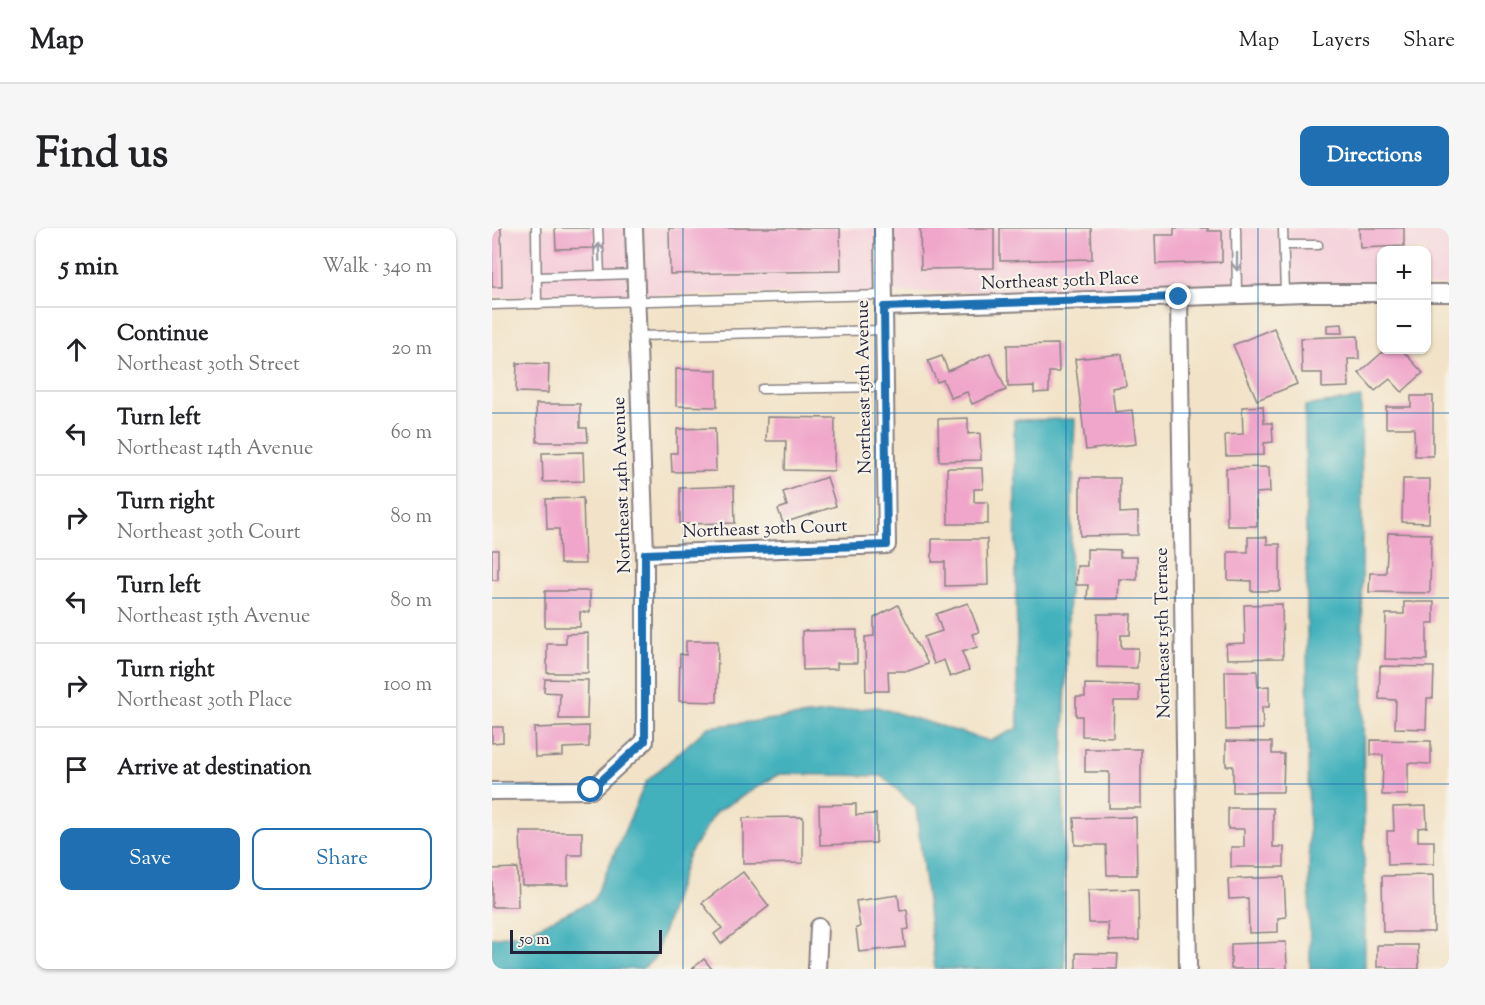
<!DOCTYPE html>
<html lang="en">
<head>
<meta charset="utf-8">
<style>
	body { margin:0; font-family:"Sorts Mill Goudy",serif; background:#f6f6f6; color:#202124 }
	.controls { position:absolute; right:18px; top:18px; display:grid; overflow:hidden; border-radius:12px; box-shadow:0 2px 4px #0004 }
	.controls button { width:54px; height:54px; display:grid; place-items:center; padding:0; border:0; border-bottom:2px solid #e0e0e0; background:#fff; color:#202124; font:30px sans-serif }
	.scale { position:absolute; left:18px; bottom:15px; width:152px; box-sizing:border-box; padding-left:6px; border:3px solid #22223b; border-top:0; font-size:16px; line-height:21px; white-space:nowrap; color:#22223b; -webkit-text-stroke:4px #f7f3e8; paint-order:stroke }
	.stop { position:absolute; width:18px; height:18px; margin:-14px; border:4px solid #1f6fb2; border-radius:50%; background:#fff }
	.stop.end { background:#1f6fb2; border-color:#fff; box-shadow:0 2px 6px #0008 }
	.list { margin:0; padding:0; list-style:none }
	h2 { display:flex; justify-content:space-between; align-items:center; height:78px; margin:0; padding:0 24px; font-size:26px }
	h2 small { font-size:20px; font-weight:400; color:#757577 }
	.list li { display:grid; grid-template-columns:39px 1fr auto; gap:18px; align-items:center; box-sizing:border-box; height:84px; padding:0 24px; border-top:2px solid #e0e0e0 }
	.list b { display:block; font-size:22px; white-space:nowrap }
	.list p { margin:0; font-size:20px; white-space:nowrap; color:#757577 }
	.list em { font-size:20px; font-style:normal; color:#757577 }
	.actions { display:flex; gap:12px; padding:18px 24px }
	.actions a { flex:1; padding:14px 0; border:2px solid #1f6fb2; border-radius:12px; text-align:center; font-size:21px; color:#1f6fb2 }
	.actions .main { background:#1f6fb2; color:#fff }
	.icon { flex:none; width:33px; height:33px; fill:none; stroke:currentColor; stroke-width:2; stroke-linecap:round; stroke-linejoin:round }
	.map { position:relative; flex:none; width:957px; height:741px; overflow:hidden; border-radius:12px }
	header { display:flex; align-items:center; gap:36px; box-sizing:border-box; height:84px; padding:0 30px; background:#fff; border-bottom:2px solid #e0e0e0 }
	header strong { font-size:28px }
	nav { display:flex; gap:33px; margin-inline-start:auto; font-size:21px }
	.intro { display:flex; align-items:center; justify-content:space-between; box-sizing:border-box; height:144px; padding:0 36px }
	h1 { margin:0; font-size:42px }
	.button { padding:15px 27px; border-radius:12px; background:#1f6fb2; color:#fff; font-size:21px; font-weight:700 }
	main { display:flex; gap:36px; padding:0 36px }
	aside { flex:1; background:#fff; border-radius:12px; box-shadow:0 2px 4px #0004 }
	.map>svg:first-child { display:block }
	.built { fill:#f5cfdb }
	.water { fill:#42b1bc; stroke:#326a7c; stroke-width:1.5 }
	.building { fill:#f0a6ca }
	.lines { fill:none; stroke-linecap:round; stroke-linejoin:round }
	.service-casing { stroke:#8a8282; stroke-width:11 }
	.minor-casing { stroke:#8a8282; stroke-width:20 }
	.service { stroke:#fff; stroke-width:8 }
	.minor { stroke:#fff; stroke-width:16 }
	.oneway { stroke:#9c9ca7 }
	.route { stroke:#1f6fb2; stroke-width:8 }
	.grid { fill:none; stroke:#1f6fb2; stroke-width:1.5; stroke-opacity:0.55 }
	.labels { text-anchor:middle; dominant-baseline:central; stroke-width:4.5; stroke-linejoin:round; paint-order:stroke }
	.street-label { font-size:18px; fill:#22223b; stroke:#f7f3e8 }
</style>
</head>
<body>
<header>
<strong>Map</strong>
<nav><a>Map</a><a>Layers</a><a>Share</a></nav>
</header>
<div class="intro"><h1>Find us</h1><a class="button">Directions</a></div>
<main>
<aside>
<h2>5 min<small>Walk · 340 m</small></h2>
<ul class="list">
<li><svg class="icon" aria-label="ahead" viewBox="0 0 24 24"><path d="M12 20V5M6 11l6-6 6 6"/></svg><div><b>Continue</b><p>Northeast 30th Street</p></div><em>20 m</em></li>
<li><svg class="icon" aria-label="left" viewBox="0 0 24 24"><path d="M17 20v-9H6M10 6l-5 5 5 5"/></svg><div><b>Turn left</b><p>Northeast 14th Avenue</p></div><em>60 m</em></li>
<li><svg class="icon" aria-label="right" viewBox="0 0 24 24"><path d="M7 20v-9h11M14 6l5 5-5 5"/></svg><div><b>Turn right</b><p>Northeast 30th Court</p></div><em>80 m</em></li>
<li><svg class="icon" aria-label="left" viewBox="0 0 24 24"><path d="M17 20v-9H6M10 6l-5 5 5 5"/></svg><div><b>Turn left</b><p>Northeast 15th Avenue</p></div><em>80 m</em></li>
<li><svg class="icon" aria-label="right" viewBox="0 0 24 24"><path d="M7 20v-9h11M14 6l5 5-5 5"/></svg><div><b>Turn right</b><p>Northeast 30th Place</p></div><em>100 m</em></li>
<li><svg class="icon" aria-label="arrive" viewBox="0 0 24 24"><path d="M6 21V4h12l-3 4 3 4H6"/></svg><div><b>Arrive at destination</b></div></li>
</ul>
<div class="actions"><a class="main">Save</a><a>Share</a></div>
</aside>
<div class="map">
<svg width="957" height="741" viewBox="0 0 957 741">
	<rect width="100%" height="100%" fill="#f7f3e8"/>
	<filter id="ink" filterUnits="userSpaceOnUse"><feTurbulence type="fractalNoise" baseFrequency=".0167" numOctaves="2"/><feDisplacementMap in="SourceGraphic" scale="12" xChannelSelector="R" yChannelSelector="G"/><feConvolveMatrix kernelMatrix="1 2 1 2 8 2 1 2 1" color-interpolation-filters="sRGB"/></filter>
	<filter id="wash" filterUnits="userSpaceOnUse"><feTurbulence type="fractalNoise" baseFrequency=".008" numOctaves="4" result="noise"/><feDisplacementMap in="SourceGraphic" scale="24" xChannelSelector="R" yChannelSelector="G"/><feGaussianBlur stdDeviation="1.35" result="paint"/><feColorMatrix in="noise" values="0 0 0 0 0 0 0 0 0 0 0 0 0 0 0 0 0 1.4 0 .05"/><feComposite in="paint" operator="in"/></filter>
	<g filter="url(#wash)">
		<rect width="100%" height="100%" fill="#f2e3c8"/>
		<polygon class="built" points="0,0 957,0 957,58 935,58 934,22 890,22 889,59 0,69"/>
		<g class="water">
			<polygon points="869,170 873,741 818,741 813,178"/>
			<polygon points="583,191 571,538 573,741 443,741 424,579 390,548 287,546 224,584 196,628 163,730 150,741 0,741 0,710 33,705 102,672 154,554 216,499 385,479 498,513 526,500 522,192"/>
		</g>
		<g id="blocks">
			<g class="building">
				<polygon points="0,0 9,0 10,59 0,59"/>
				<polygon points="63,0 102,0 102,20 64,21"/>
				<polygon points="177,0 348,0 349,43 178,46"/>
				<polygon points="428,0 502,0 502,40 429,41"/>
				<polygon points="508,0 599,0 600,31 508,33"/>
				<polygon points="682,0 716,0 716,3 730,3 730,34 664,36 663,7 682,7"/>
				<polygon points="867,0 912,0 912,18 868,20"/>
				<polygon points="850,96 851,105 835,105 835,97"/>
				<polygon points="782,100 805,156 765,172 741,117"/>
				<polygon points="866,108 867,131 856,131 857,159 830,160 830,145 810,145 809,110"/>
				<polygon points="566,116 567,144 557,144 557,164 542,165 542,158 516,159 515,117"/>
				<polygon points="893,122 910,122 931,145 910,164 898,151 883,163 867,145"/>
				<polygon points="498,125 514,162 480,176 475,164 459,170 451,152 445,154 436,133 450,128 456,143"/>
				<polygon points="630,126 634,158 620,160 623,184 640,182 644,216 594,222 583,131"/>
				<polygon points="25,135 57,136 56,165 24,164"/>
				<polygon points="184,141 225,142 225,179 184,178"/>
				<polygon points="919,168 941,168 941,228 923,228 922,200 894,200 894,179 919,179"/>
				<polygon points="44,176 88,176 88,200 95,200 96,214 45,214"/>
				<polygon points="771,178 772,195 780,195 781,214 772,215 772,227 734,228 733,207 751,206 750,179"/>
				<polygon points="275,189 343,190 342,243 293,242 294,213 274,213"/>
				<polygon points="476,190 476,206 488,205 489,232 447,233 446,191"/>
				<polygon points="223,200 224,243 180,244 179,225 185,225 185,201"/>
				<polygon points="91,224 92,253 51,254 50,225"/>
				<polygon points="777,239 778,264 764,265 765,298 735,298 734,240"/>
				<polygon points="455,240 490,240 491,261 482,261 482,274 496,274 496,296 456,296"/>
				<polygon points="335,249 344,278 291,295 286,281 295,278 291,264"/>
				<polygon points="588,250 628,250 628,285 646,284 646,307 588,308"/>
				<polygon points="911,251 938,251 937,295 910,294"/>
				<polygon points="242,258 243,295 188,296 188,260"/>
				<polygon points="91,270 93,336 68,336 67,301 55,301 54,271"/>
				<polygon points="896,305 939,306 938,365 877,364 878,345 894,345"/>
				<polygon points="756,309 775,309 775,316 788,316 788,363 759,363 759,353 736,352 736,324 756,324"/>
				<polygon points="440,311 495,311 496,357 453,358 453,334 440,334"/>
				<polygon points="595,321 628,322 628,329 645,329 645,352 627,351 626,371 595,371 596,357 584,357 585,338 595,338"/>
				<rect x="0" y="322" width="6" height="30"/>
				<polygon points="53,363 98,363 98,384 88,384 88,399 53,399"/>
				<polygon points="912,374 942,374 942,395 935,395 935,432 893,431 894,386 912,386"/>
				<polygon points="476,375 487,404 480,406 485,419 470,424 477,442 458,449 452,432 442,436 432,409 450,403 444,386"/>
				<polygon points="790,376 791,430 735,431 734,416 753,415 752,377"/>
				<polygon points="406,377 436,436 416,443 396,443 397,463 374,463 373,409 382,408 382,390"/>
				<polygon points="606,386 639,386 638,407 629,407 629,420 646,420 645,440 605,439"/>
				<polygon points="365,402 365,435 345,435 345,441 311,442 310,403"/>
				<polygon points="96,405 96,445 55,445 55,416 74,416 74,406"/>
				<polygon points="194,413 226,413 225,474 187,473 188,426 194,427"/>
				<polygon points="888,438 942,439 941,470 935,470 934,501 903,500 904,472 887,471"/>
				<polygon points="733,443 765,443 766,459 777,458 777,479 770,479 771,501 734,502"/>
				<polygon points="53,451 96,452 95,491 67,491 68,465 52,464"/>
				<polygon points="593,456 647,457 647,473 622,473 621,509 590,508 590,488 584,488 584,469 593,469"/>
				<polygon points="97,498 97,519 71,520 71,528 43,529 42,500"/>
				<polygon points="0,499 11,499 11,514 0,515"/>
				<polygon points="879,512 939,513 939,536 916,535 916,567 890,567 891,527 879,527"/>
				<polygon points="734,513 780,514 780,526 792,526 791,564 741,564 741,538 734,538"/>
				<polygon points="593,521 649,521 649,580 617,580 617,544 593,544"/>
				<polygon points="364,576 364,587 384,586 384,615 328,617 327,577"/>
				<polygon points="934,578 935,599 926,600 926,613 942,613 942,636 896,637 895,603 902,603 901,579"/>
				<polygon points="736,580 781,580 781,619 792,619 792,639 739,639 739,619 752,619 752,601 736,601"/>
				<polygon points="311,589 311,635 251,636 251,590"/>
				<polygon points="644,589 645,647 615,647 614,617 583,617 582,590"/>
				<polygon points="28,604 90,604 90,627 76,627 76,657 30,657"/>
				<polygon points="25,640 26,679 0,679 0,641"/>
				<polygon points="251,644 277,678 229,716 222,706 230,700 210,675"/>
				<polygon points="941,647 942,704 891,704 890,648"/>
				<polygon points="792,649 794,689 786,690 786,704 757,705 756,670 737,671 736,651"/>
				<polygon points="646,661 647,712 617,713 616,695 597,695 596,662"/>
				<polygon points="406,667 408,683 415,682 417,701 411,702 413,719 367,724 364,700 368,699 364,673"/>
				<polygon points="794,714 795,741 739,741 739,716"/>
				<polygon points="885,717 926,717 927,741 896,741 896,739 885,739"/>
				<polygon points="584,725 626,726 625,741 584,741"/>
				<polygon points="212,731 220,741 200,741"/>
			</g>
		</g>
	</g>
	<g filter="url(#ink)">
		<use href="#blocks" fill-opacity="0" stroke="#8a8282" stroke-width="1.5"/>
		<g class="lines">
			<g class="service-casing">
				<g id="service">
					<polyline points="44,0 45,76"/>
					<polyline points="106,0 108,47"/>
					<polyline points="744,0 745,67"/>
					<polyline points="791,0 793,66"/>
					<polyline points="792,17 826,17"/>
					<polyline points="45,49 144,46"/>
					<polyline points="0,77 392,67"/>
					<polyline points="146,108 392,102"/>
					<polyline points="270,161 393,159"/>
				</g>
			</g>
			<g class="minor-casing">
				<g id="minor">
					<polyline points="934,65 957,65"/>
					<polyline points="687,69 696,741"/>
					<polyline points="392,79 813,65 890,65"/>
					<polyline points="153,326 395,317 391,0"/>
					<polyline points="0,563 99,562 153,513 153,326 142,0"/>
					<polyline points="325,741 327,699"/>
				</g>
			</g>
			<use href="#service" class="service"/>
			<use href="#minor" class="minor"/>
		</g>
		<defs><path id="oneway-shaft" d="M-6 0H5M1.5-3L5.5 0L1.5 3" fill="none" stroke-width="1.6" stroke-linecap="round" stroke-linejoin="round" transform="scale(1.5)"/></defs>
		<g class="oneway">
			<use href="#oneway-shaft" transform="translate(107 24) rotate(-92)"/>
			<use href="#oneway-shaft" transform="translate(745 34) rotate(90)"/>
		</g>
	</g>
	<g class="lines" filter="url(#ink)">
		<polyline class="route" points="99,562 153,513 153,326 395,317 392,79 687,69"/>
	</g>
	<path class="grid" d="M191 0V741M383 0V741M574 0V741M766 0V741M0 185H957M0 370H957M0 556H957"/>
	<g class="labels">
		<g class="street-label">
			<text transform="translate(568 54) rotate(-2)">Northeast 30th Place</text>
			<text transform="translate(373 159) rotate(-91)">Northeast 15th Avenue</text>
			<text transform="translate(131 257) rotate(-92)">Northeast 14th Avenue</text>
			<text transform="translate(273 302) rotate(-2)">Northeast 30th Court</text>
			<text transform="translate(672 405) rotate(-91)">Northeast 15th Terrace</text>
		</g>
	</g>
</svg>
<div class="controls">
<button>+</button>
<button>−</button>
</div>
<div class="scale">50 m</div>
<div class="stop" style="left:99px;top:562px"></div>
<div class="stop end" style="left:687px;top:69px"></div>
</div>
</main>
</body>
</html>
